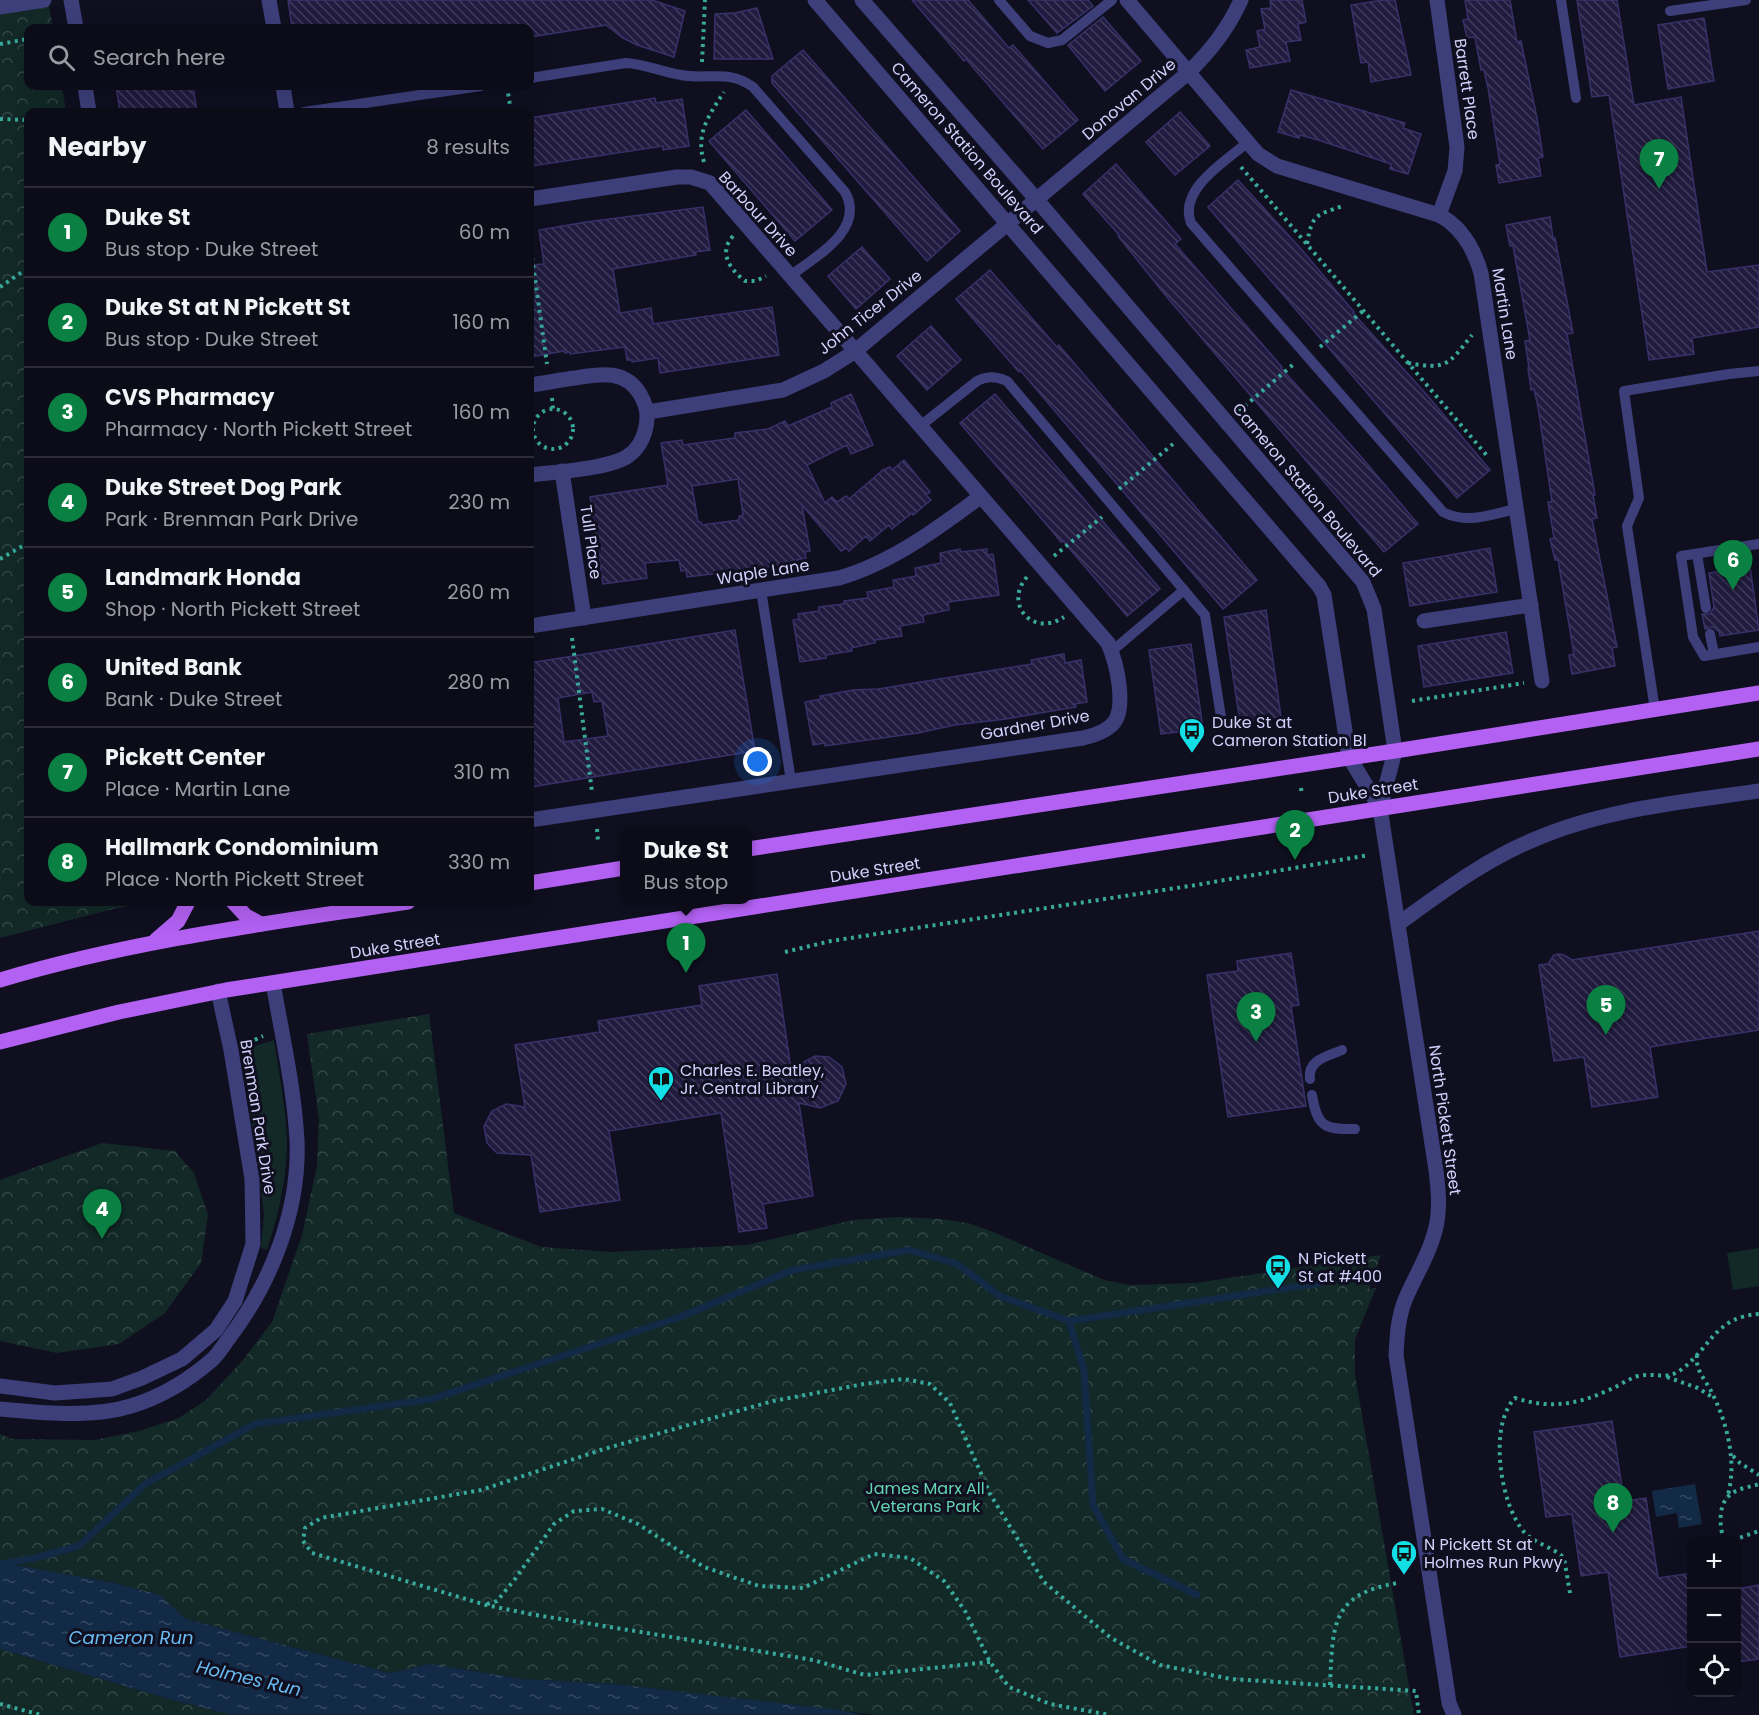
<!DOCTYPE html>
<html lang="en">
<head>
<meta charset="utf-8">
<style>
	body { margin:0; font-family:Poppins,sans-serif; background:#1a1925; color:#f1f3f6 }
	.controls { position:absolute; right:18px; bottom:18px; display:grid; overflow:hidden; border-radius:12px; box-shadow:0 6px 24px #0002 }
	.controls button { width:54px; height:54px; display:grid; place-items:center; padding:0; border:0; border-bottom:2px solid #2c2b37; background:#0c0b18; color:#f1f3f6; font:30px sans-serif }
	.you { position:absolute; left:758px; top:762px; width:21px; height:21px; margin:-15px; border:4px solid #fff; border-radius:50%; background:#1a73e8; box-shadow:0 0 0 9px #1a73e833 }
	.badge { display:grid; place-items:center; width:39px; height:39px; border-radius:50%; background:#0b8043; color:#fff; font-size:20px; font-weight:700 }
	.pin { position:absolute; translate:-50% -50px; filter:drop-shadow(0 2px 3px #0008) }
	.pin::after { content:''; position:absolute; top:32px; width:21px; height:18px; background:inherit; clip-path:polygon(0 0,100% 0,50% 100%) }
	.popup { position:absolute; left:620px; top:826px; width:132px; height:78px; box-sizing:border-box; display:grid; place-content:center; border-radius:12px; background:#0c0b18; filter:drop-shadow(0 2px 4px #0005); font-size:20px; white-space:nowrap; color:#9a9ba2 }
	.popup b { font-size:22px; color:#f1f3f6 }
	.popup::after { content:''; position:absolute; left:50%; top:100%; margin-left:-12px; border:12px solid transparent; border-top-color:#0c0b18 }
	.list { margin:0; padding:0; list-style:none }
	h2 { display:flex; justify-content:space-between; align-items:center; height:78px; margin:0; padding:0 24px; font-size:26px }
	h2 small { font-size:20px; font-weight:400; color:#9a9ba2 }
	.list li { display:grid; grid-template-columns:39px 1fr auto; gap:18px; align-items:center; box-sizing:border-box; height:90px; padding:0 24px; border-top:2px solid #2c2b37 }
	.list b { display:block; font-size:22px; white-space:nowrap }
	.list p { margin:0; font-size:20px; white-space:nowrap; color:#9a9ba2 }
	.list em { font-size:20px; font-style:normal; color:#9a9ba2 }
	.icon { flex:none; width:33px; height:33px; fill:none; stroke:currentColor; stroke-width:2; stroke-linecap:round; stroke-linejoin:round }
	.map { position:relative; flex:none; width:1759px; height:1715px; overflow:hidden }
	.search { position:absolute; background:#0c0b18; box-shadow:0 6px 24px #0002; left:24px; top:24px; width:510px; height:66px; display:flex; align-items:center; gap:15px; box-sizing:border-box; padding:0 21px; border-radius:12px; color:#9a9ba2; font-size:22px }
	.panel { position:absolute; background:#0c0b18; box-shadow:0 6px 24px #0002; left:24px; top:108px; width:510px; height:798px; border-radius:12px }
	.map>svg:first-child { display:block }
	.green { fill:#122927 }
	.forest { fill:url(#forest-crowns) }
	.water { fill:url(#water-ripples) }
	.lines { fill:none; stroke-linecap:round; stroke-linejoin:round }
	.stream { stroke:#122a45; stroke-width:7 }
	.building { fill:url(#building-back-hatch); stroke:#383069; stroke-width:1.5; fill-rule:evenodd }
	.path { stroke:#38a99a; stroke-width:4; stroke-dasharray:3 4.5; stroke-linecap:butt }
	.service { stroke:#3d3f7b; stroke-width:10 }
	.minor { stroke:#3d3f7b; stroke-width:15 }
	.tertiary { stroke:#3d3f7b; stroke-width:15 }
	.primary { stroke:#b261f2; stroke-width:15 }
	.labels { text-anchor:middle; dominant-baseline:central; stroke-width:6; stroke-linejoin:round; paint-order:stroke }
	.street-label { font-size:16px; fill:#d3d1fb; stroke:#100f20 }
	.poi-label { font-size:16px; fill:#d3d1fb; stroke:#100f20; text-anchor:start }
	.park-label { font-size:16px; fill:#63d5b1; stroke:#100f20 }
	.water-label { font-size:18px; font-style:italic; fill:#68bcf3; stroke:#100f20 }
</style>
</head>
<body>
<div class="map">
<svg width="1759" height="1715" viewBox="0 0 1759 1715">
	<defs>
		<pattern id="forest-crowns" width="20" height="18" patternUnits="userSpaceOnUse" patternTransform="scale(1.5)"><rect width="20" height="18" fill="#122927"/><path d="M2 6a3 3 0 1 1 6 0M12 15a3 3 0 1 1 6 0" fill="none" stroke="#344747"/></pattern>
		<pattern id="water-ripples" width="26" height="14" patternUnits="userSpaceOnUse" patternTransform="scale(1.5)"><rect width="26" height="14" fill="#122a45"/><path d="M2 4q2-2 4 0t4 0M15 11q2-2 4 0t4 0" fill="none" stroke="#344861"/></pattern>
		<pattern id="building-back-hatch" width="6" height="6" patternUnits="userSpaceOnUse" patternTransform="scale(1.5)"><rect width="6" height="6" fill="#211c3f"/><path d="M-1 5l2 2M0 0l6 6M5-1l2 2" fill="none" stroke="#403c5c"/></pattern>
	</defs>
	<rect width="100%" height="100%" fill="#100f20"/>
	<g class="green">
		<path d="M274 1040C279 1074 287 1111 287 1146 286 1182 278 1216 267 1250L261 1248 264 1214 242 1050Z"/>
		<polygon points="1759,1248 1759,1286 1733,1290 1727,1253"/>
	</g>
	<g class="forest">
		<polygon points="0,0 48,0 53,28 28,28 28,86 62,86 66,112 28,112 28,902 150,902 113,909 0,938"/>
		<polygon points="429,1014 454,1213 541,1247 611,1252 747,1245 853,1220 898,1217 940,1219 968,1223 993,1232 1104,1280 1130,1285 1195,1283 1381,1255 1369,1289 1376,1288 1355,1339 1355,1375 1414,1715 875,1715 614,1684 522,1679 430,1664 390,1673 186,1619 160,1595 114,1583 0,1562 0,1434 12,1439 95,1440 139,1431 179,1418 206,1400 243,1360 272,1322 302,1235 317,1166 319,1119 307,1034"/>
		<polygon points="102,1143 175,1151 194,1173 208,1215 201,1263 165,1313 119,1344 57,1353 0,1341 0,1180"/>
		<polygon points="0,1649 169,1699 232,1715 0,1715"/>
	</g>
	<g class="water">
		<polygon points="1695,1484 1702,1524 1679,1528 1677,1513 1656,1517 1652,1491"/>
		<polygon points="0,1562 114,1583 160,1595 186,1619 390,1673 430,1664 522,1679 614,1684 839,1710 863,1715 232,1715 169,1699 0,1649"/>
	</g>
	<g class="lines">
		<g class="stream">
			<polyline points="1069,1321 1084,1370 1093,1505 1123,1559 1197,1595"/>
			<polyline points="0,1564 35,1558 79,1546 145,1484 255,1424 432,1399 680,1317 793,1270 909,1250 957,1264 1000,1296 1069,1321 1321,1283"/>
		</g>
	</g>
	<g class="building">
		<polygon points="288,0 652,0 685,11 674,57 637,45 623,38 606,25 530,37 530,28 292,28"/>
		<polygon points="912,0 968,0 1009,48 1013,45 1078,120 1043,149 966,59 964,61"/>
		<polygon points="1028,0 1088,0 1093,6 1057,33"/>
		<polygon points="1270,0 1302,0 1306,22 1298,24 1301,40 1286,42 1290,61 1250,68 1246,50 1260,47 1257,31 1265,29 1261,9 1271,8"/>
		<polygon points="1383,0 1395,0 1411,75 1371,82 1368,62 1361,63 1351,5"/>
		<polygon points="1465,0 1510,0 1517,42 1521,41 1537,118 1543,157 1538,158 1541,176 1499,183 1496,165 1500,164 1488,88 1484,70 1481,70 1475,37 1467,38 1463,20 1468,19"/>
		<polygon points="1577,0 1617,0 1634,105 1681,97 1707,272 1759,265 1759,327 1692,338 1694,354 1649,360 1609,95 1592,97"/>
		<polygon points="757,8 773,59 714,59 715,14 735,13"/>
		<polygon points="1103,17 1141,61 1105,91 1068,45"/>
		<polygon points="1704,18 1714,81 1668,89 1658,25"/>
		<polygon points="803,50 960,231 927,261 772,83 772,76"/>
		<polygon points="116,86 193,86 197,112 120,112"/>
		<polygon points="1291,90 1405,123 1403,128 1421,134 1408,174 1390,169 1391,164 1318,140 1300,135 1299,138 1278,132"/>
		<polygon points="655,98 656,103 682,99 689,146 663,150 663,146 532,166 530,151 530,118"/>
		<polygon points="746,110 832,210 795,241 709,141"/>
		<polygon points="1180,112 1210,146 1175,175 1146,142"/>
		<polygon points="1116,164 1181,239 1175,244 1282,367 1281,368 1357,452 1418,524 1384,552 1166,296 1118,236 1119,235 1083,194"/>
		<polygon points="1238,180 1302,250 1354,312 1353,313 1427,395 1490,470 1457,498 1208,207"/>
		<polygon points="703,207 710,250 695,252 696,255 613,269 620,313 651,308 653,324 772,307 779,355 660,373 658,358 632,362 632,360 627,360 625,347 570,354 570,352 565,353 564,351 530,357 530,265 544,264 539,230 586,222"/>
		<polygon points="1550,217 1553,238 1555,238 1573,333 1567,334 1595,495 1593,495 1597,518 1592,519 1617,647 1612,648 1615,666 1572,674 1569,655 1574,654 1558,560 1555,560 1550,539 1554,538 1548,502 1552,502 1538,407 1534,389 1531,390 1528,368 1529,368 1525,341 1530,340 1513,246 1510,246 1506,225"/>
		<polygon points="862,247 890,279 856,309 828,276"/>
		<polygon points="990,270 1057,347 1059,345 1257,580 1223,609 1020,370 1019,372 956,299"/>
		<polygon points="931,326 961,360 927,390 897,356"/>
		<path d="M851 394 873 445 851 454 847 445 807 465 825 503 832 497 837 502 846 496 849 499 883 470 890 467 892 470 904 460 930 492 926 495 931 500 913 515 912 513 892 529 889 525 870 541 866 536 849 551 846 548 841 551 802 505 810 551 805 552 806 558 763 568 687 577 686 570 681 571 679 560 645 563 647 578 603 584 590 497 668 485 661 443 682 440 683 445 712 441 735 438V433L768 429 785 421 788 426 832 407 831 403ZM738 479 743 515 739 516V520L702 525 701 522H698L692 486Z"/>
		<polygon points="995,394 1160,589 1127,616 1063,541 1061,542 1052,531 960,423"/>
		<polygon points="1490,548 1497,592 1410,606 1403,563"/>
		<polygon points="960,549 961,552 987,549 987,555 993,554 999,595 948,602 949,610 923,615 924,622 900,626 902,636 875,640 875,643 851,648 852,651 826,655 826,658 800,662 793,620 799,619 798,614 819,611 819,607 844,604 844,601 868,598 867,592 894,587 893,580 916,576 915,568 941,563 940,553"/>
		<polygon points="1750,566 1759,630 1720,636 1719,632 1713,627 1705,629 1702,614 1710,614 1714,607 1709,573"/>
		<polygon points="1266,610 1281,717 1240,722 1224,617"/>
		<path d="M735 630 755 751 530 787V663ZM592 692 594 702 602 701 608 736 564 742 558 698Z"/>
		<polygon points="1506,632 1513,673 1424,687 1418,646"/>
		<polygon points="1191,644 1203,729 1161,734 1149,650"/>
		<polygon points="1064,654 1065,663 1081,660 1087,702 1075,704 1076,707 1006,719 955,725 918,733 825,746 825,743 813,745 805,702 821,699 820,696 853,690 878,689 1032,664 1031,660"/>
		<polygon points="1759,931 1759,1030 1650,1047 1658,1097 1592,1107 1584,1057 1554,1061 1539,965 1548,964 1554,955 1558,954 1564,955 1572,960"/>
		<polygon points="1291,953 1299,1005 1291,1006 1306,1106 1228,1117 1207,975 1238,971 1237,961"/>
		<polygon points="777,974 791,1069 815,1056 829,1057 842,1067 846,1084 838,1101 820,1108 799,1103 813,1196 763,1204 767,1228 739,1232 721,1113 609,1131 620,1200 540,1212 531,1155 497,1153 487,1143 484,1126 492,1111 506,1104 525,1107 515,1045 600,1032 598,1021 702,1005 699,986"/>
		<polygon points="1612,1421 1624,1501 1646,1498 1658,1578 1692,1573 1692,1646 1620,1657 1608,1572 1581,1576 1572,1514 1546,1517 1534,1432"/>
		<polygon points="1759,1585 1759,1659 1737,1662 1737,1589"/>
	</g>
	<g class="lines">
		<g class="path">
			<polyline points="0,44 28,39"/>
			<polyline points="702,62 705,0"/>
			<polyline points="507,86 511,112"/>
			<polyline points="0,119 28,120"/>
			<path d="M704 162C695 134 709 115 724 92"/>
			<polyline points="1241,167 1489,458"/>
			<path d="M733 236C718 253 730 269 745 281H756L766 276"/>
			<polyline points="530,243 547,364"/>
			<path d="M1307 244C1312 214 1316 215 1343 206"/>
			<polyline points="0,287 28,268"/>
			<polyline points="1320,347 1363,311"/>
			<path d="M1408 363C1447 370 1448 365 1472 335"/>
			<polyline points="552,398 553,409"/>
			<circle cx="553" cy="429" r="20"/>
			<polyline points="1239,411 1295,363"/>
			<polyline points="1119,489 1173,444"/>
			<polyline points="1054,556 1102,517"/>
			<polyline points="0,559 28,543"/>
			<path d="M1027 577C1003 604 1033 638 1064 617"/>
			<polyline points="572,638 592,792"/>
			<polyline points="1412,701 1524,683"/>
			<polyline points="1301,788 1302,795"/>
			<polyline points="597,829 598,841"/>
			<polyline points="785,952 831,941 1196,885 1369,855"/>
			<polyline points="248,1043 263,1036"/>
			<path d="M1697 1355C1695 1369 1704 1378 1710 1389 1727 1421 1738 1463 1727 1498"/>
			<polyline points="1667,1377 1698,1388 1712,1397"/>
			<polyline points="1733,1456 1740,1463 1759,1475"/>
			<path d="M1724 1540C1719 1526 1718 1503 1731 1494 1739 1488 1750 1487 1759 1484"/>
			<polyline points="1733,1540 1759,1531"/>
			<path d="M1570 1593 1564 1558C1553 1547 1536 1544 1525 1533 1500 1506 1488 1425 1515 1398 1550 1409 1576 1405 1609 1390 1619 1386 1628 1379 1638 1376 1656 1372 1667 1381 1682 1369 1711 1347 1715 1317 1759 1314"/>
			<polyline points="487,1604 497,1601 515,1579 554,1524 574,1511 602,1509 638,1524 704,1567 759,1586 803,1588 874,1554 910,1558 944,1581 965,1611 990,1662 1009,1687 1050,1704 1110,1715"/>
			<polyline points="990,1662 865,1675 813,1660 530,1614 486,1605 312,1553 303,1541 305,1528 321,1518 481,1490 604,1449 773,1401 864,1384 904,1379 930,1384 950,1403 990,1494 1044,1582 1111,1638 1160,1665 1231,1679 1416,1691 1419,1715"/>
			<path d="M1330 1685C1333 1626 1330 1594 1398 1583"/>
			<polyline points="0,1704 41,1715"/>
		</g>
		<g class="service">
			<polyline points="999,0 1030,36 1048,43 1062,40 1112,0"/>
			<polyline points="1561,0 1576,98"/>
			<polyline points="1670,11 1746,0"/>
			<path d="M530 78 626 63C645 64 662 72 681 75 708 80 728 69 753 87L845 192C866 230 815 257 790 276"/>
			<polyline points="304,112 481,86"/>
			<path d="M1248 142C1225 162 1178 189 1191 223L1443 512C1466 525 1492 514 1516 509"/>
			<path d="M919 427 977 381C988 376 995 376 1007 381L1205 615 1221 717"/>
			<polyline points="1759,544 1681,556 1693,637 1704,656 1759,647"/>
			<polyline points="1697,554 1706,608"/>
			<polyline points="761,590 791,781"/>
			<polyline points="1710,634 1714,654"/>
			<polyline points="1112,651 1184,590"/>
			<polyline points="1655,710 1627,526 1639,498 1624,391 1729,374 1759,371"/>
			<path d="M1310 1079C1307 1060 1328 1056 1342 1050"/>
			<path d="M1312 1095C1317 1126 1324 1130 1355 1129"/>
		</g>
		<g class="minor">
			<polyline points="269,0 274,28"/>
			<path d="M1127 0 1258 154 1277 166 1439 215C1462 227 1474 249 1481 273L1542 681"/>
			<polyline points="1437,0 1457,147 1455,171 1439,215"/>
			<polyline points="0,7 44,0"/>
			<polyline points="283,86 287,112"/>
			<path d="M530 199 677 177H691L710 183 1108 643C1114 657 1117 669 1119 684 1123 718 1117 730 1083 738L530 820"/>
			<path d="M530 385C545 383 560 380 575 378 600 374 625 369 640 394 644 401 647 408 647 416 647 431 641 447 628 456 609 469 554 472 530 475"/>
			<path d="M648 412 783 390 824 371 854 352 1189 72C1211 50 1228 29 1241 0"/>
			<polyline points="562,471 584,618"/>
			<polyline points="1424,621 1531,605"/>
			<path d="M530 626 839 578C891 563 937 529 980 497"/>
			<path d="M1398 924C1441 893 1483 861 1533 840 1603 809 1684 802 1759 791"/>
			<polyline points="0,1386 55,1393 112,1389 142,1378 182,1359 216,1330 235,1301 253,1244 252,1179 231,1050 218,991"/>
			<path d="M0 1409C40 1413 92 1418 131 1406 161 1397 189 1380 213 1359 219 1353 224 1345 229 1338 271 1283 300 1210 297 1140 294 1087 282 1035 273 983"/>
		</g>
		<g class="tertiary">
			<polyline points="71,0 76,28"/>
			<path d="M815 0 1319 586 1324 595 1349 757 1380 808 1436 1170C1438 1188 1440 1204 1437 1222 1432 1250 1416 1274 1405 1300 1398 1318 1397 1336 1396 1355L1445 1676 1449 1703 1454 1715"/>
			<polyline points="862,0 1037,200 1363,582 1374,609 1395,751 1380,808"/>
			<polyline points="85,86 89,112"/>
		</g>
		<g class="primary">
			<polyline points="748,849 1395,751 1759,693"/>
			<polyline points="530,883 624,868"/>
			<polyline points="233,902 246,916 261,924"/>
			<polyline points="156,940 178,921 188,902"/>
			<path d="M0 980C133 940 271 923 408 902"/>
			<polyline points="0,1042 119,1012 226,990 1759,749"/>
		</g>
	</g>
	<defs>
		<g id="bus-pin" transform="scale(1.35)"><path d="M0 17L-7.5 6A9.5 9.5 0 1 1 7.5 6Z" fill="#13dfe6" stroke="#100f20"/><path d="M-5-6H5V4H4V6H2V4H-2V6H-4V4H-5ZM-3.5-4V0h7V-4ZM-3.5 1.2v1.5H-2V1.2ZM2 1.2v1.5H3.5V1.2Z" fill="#111"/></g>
		<g id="library-pin" transform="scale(1.35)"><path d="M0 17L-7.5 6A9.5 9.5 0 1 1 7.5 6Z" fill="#13dfe6" stroke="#100f20"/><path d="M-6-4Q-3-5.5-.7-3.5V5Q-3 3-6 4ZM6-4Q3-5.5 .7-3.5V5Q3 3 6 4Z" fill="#111"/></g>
	</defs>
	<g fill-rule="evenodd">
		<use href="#bus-pin" x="1192" y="731"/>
		<use href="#library-pin" x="661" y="1079"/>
		<use href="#bus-pin" x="1278" y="1267"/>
		<use href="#bus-pin" x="1404" y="1553"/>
	</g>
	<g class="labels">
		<g class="street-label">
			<text transform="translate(1467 89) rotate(82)">Barrett Place</text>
			<text transform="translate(1129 99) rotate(-40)">Donovan Drive</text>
			<text transform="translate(967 148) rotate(49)">Cameron Station Boulevard</text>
			<text transform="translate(758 214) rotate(48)">Barbour Drive</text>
			<text transform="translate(870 312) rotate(-38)">John Ticer Drive</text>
			<text transform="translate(1505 314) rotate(81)">Martin Lane</text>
			<text transform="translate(1307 490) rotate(50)">Cameron Station Boulevard</text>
			<text transform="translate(591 542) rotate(82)">Tull Place</text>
			<text transform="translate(763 572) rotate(-9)">Waple Lane</text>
			<text transform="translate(1035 725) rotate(-10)">Gardner Drive</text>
			<text transform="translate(1373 791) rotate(-9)">Duke Street</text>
			<text transform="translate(875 870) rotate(-9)">Duke Street</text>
			<text transform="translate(395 946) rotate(-9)">Duke Street</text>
			<text transform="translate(258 1117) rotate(81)">Brenman Park Drive</text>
			<text transform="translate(1445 1120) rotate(82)">North Pickett Street</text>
		</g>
		<g class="poi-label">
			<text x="1212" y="722">Duke St at<tspan x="1212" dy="18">Cameron Station Bl</tspan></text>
			<text x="680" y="1070">Charles E. Beatley,<tspan x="680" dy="18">Jr. Central Library</tspan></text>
			<text x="1298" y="1258">N Pickett<tspan x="1298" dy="18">St at #400</tspan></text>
			<text x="1424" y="1544">N Pickett St at<tspan x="1424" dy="18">Holmes Run Pkwy</tspan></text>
		</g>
		<g class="park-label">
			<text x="925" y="1488">James Marx All<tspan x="925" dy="18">Veterans Park</tspan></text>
		</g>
		<g class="water-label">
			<text x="131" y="1637">Cameron Run</text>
			<text transform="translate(249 1678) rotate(13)">Holmes Run</text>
		</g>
	</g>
</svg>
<div class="controls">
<button>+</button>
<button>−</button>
<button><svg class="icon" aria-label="locate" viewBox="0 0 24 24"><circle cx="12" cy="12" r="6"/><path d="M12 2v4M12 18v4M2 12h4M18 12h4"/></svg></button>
</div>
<div class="you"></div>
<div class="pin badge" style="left:686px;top:973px">1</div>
<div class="popup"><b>Duke St</b>Bus stop</div>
<div class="pin badge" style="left:1295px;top:860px">2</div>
<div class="pin badge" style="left:1256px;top:1042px">3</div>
<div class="pin badge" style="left:102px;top:1239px">4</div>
<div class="pin badge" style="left:1606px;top:1035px">5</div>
<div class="pin badge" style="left:1733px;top:590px">6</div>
<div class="pin badge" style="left:1659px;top:189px">7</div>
<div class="pin badge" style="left:1613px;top:1533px">8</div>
<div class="search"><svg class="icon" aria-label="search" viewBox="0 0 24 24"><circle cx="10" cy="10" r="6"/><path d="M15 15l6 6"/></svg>Search here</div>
<section class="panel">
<h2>Nearby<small>8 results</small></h2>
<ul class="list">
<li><span class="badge">1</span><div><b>Duke St</b><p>Bus stop · Duke Street</p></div><em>60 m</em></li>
<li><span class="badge">2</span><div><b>Duke St at N Pickett St</b><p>Bus stop · Duke Street</p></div><em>160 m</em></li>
<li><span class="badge">3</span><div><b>CVS Pharmacy</b><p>Pharmacy · North Pickett Street</p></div><em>160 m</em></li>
<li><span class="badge">4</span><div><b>Duke Street Dog Park</b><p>Park · Brenman Park Drive</p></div><em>230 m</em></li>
<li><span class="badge">5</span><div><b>Landmark Honda</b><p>Shop · North Pickett Street</p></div><em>260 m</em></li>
<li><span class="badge">6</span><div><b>United Bank</b><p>Bank · Duke Street</p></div><em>280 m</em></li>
<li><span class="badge">7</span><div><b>Pickett Center</b><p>Place · Martin Lane</p></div><em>310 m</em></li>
<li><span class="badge">8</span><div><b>Hallmark Condominium</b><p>Place · North Pickett Street</p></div><em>330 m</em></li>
</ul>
</section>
</div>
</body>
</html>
